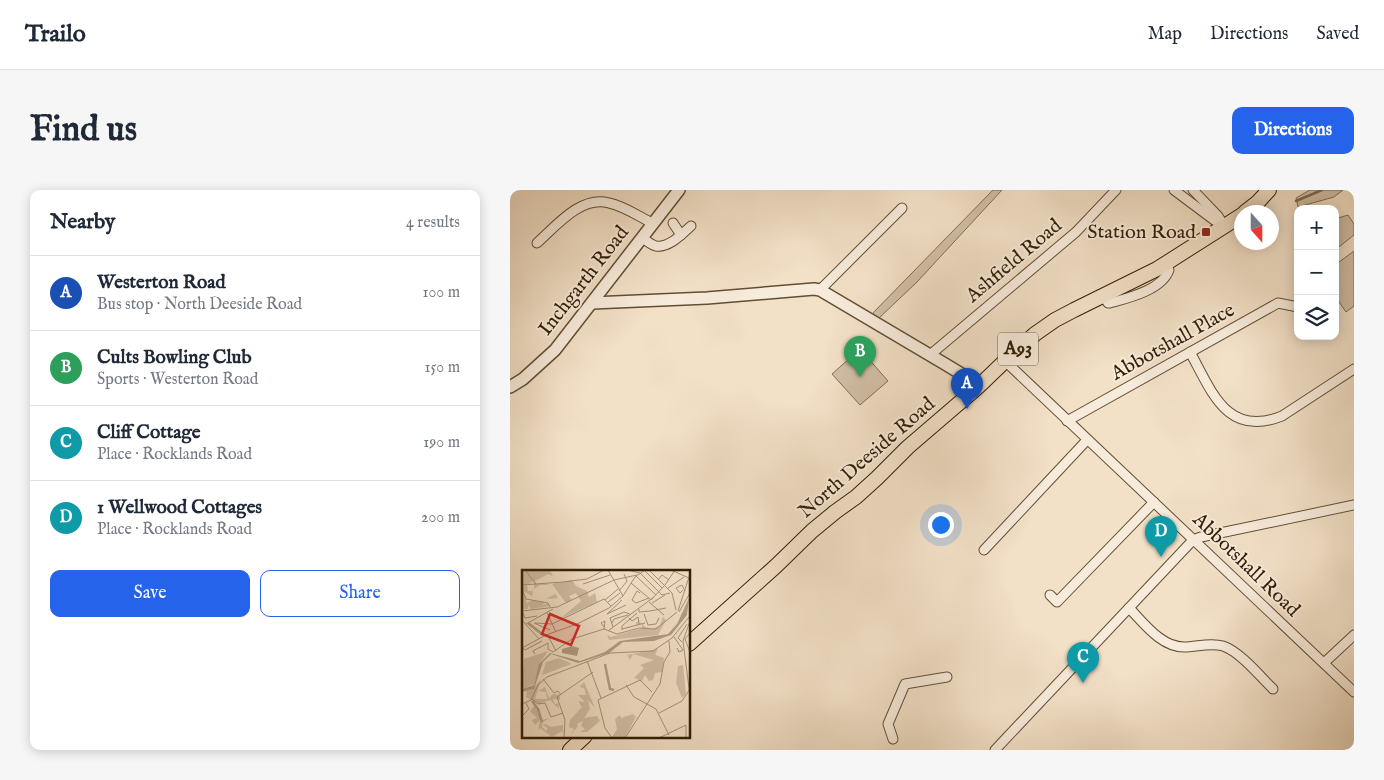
<!DOCTYPE html>
<html lang="en">
<head>
<meta charset="utf-8">
<style>
	body { margin:0; font-family:"IM FELL English",serif; background:#f6f6f7; color:#1f2937 }
	.controls { position:absolute; right:15px; top:15px; display:grid; overflow:hidden; border-radius:10px; box-shadow:0 2px 12px #0003 }
	.controls button { width:45px; height:45px; display:grid; place-items:center; padding:0; border:0; border-bottom:1px solid #e0e1e3; background:#fff; color:#1f2937; font:25px sans-serif }
	.compass { position:absolute; left:724px; top:15px; width:45px; height:45px; border-radius:50%; background:#fff; box-shadow:0 2px 12px #0003; rotate:159deg }
	.you { position:absolute; left:430px; top:334px; width:18px; height:18px; margin:-12px; border:4px solid #fff; border-radius:50%; background:#1a73e8; box-shadow:0 0 0 8px #1a73e833 }
	.badge { display:grid; place-items:center; width:32px; height:32px; border-radius:50%; background:#2563eb; color:#fff; font-size:16px; font-weight:700 }
	.pin { position:absolute; translate:-50% -41px; filter:drop-shadow(0 1px 2px #0008) }
	.pin::after { content:''; position:absolute; top:26px; width:18px; height:15px; background:inherit; clip-path:polygon(0 0,100% 0,50% 100%) }
	.list { margin:0; padding:0; list-style:none }
	h2 { display:flex; justify-content:space-between; align-items:center; height:65px; margin:0; padding:0 20px; font-size:21px }
	h2 small { font-size:16px; font-weight:400; color:#747a83 }
	.list li { display:grid; grid-template-columns:32px 1fr auto; gap:15px; align-items:center; box-sizing:border-box; height:75px; padding:0 20px; border-top:1px solid #e0e1e3 }
	.list b { display:block; font-size:19px; white-space:nowrap }
	.list p { margin:0; font-size:16px; white-space:nowrap; color:#747a83 }
	.list em { font-size:16px; font-style:normal; color:#747a83 }
	.actions { display:flex; gap:10px; padding:15px 20px }
	.actions a { flex:1; padding:11px 0; border:1px solid #2563eb; border-radius:10px; text-align:center; font-size:18px; color:#2563eb }
	.actions .main { background:#2563eb; color:#fff }
	.icon { flex:none; width:28px; height:28px; fill:none; stroke:currentColor; stroke-width:2; stroke-linecap:round; stroke-linejoin:round }
	.map { position:relative; flex:none; width:844px; height:560px; overflow:hidden; border-radius:10px }
	header { display:flex; align-items:center; gap:30px; box-sizing:border-box; height:70px; padding:0 25px; background:#fff; border-bottom:1px solid #e0e1e3 }
	header strong { font-size:24px }
	nav { display:flex; gap:28px; margin-inline-start:auto; font-size:18px }
	.intro { display:flex; align-items:center; justify-content:space-between; box-sizing:border-box; height:120px; padding:0 30px }
	h1 { margin:0; font-size:35px }
	.button { padding:12px 22px; border-radius:10px; background:#2563eb; color:#fff; font-size:18px; font-weight:700 }
	main { display:flex; gap:30px; padding:0 30px }
	aside { flex:1; background:#fff; border-radius:10px; box-shadow:0 2px 12px #0003 }
	.map>svg:first-child { display:block }
	.green { fill:#d1bfa6; stroke:#826e55 }
	.lines { fill:none; stroke-linecap:round; stroke-linejoin:round }
	.stream { stroke:#7e6b51; stroke-width:2.5 }
	.minor-casing { stroke:#624e35; stroke-width:11 }
	.tertiary-casing { stroke:#624e35; stroke-width:14 }
	.primary-casing { stroke:#321e04; stroke-width:16 }
	.minor { stroke:#f7ebdb; stroke-width:9 }
	.tertiary { stroke:#f7ebdb; stroke-width:11 }
	.primary { stroke:#f2e0c7; stroke-width:14 }
	.poi-dot { fill:#8f2418; stroke:#f7ebdb; stroke-width:2 }
	.labels { text-anchor:middle; dominant-baseline:central; stroke-width:4; stroke-linejoin:round; paint-order:stroke }
	.shield { fill:#f7ebdb; stroke:#6d5c44; stroke-width:1 }
	.shield-label { font-size:19px; font-weight:bold; fill:#321e04 }
	.poi-label { font-size:20px; fill:#321e04; stroke:#f7ebdb; text-anchor:end }
	.street-label { font-size:20px; fill:#321e04; stroke:#f7ebdb }
	.inset-river { fill:none; stroke:#b19e85; stroke-width:2.5 }
	.inset-road { fill:none; stroke:#a59279; stroke-width:1 }
	.view { fill:#d62828; fill-opacity:0.15; stroke:#d62828; stroke-width:2.5 }
	.inset-edge { fill:none; stroke:#321e04; stroke-width:2.5 }
</style>
</head>
<body>
<header>
<strong>Trailo</strong>
<nav><a>Map</a><a>Directions</a><a>Saved</a></nav>
</header>
<div class="intro"><h1>Find us</h1><a class="button">Directions</a></div>
<main>
<aside>
<h2>Nearby<small>4 results</small></h2>
<ul class="list">
<li><span class="badge" style="background:#1a4fb4">A</span><div><b>Westerton Road</b><p>Bus stop · North Deeside Road</p></div><em>100 m</em></li>
<li><span class="badge" style="background:#2e9e5b">B</span><div><b>Cults Bowling Club</b><p>Sports · Westerton Road</p></div><em>150 m</em></li>
<li><span class="badge" style="background:#0f9aa8">C</span><div><b>Cliff Cottage</b><p>Place · Rocklands Road</p></div><em>190 m</em></li>
<li><span class="badge" style="background:#0f9aa8">D</span><div><b>1 Wellwood Cottages</b><p>Place · Rocklands Road</p></div><em>200 m</em></li>
</ul>
<div class="actions"><a class="main">Save</a><a>Share</a></div>
</aside>
<div class="map">
<svg width="844" height="560" viewBox="0 0 844 560">
	<rect width="100%" height="100%" fill="#f2e0c7"/>
	<filter id="stains"><feTurbulence type="fractalNoise" baseFrequency=".004" numOctaves="4"/><feColorMatrix values="0 0 0 0 .2 0 0 0 0 .09 0 0 0 0 .02 0 0 0 .5 -.17"/></filter>
	<radialGradient id="worn" r=".72"><stop offset=".6" stop-color="#630" stop-opacity="0"/><stop offset="1" stop-color="#630" stop-opacity=".3"/></radialGradient>
	<g class="green">
		<polygon points="483,0 492,0 407,92 368,129 361,125"/>
		<polygon points="800,0 833,0 824,7 788,17 786,8"/>
		<polygon points="838,25 844,34 844,45 825,60 825,29"/>
		<polygon points="844,61 844,116 836,122 825,106 825,75"/>
		<polygon points="350,159 378,191 350,215 322,184"/>
	</g>
	<g class="lines">
		<polyline class="stream" points="786,11 812,0"/>
		<g class="minor-casing">
			<g id="minor">
				<polyline points="664,0 704,30 714,36"/>
				<polyline points="683,0 708,26 714,36"/>
				<polyline points="163,33 171,45"/>
				<path d="M132 48C136 50 141 55 146 56 159 58 172 44 181 36"/>
				<path d="M27 53C46 36 71 5 99 13 114 16 128 26 142 33"/>
				<polyline points="310,100 392,18"/>
				<path d="M593 106 598 113H600C618 108 652 100 659 80L656 73"/>
				<path d="M680 162C702 202 717 248 772 226L844 179"/>
				<polyline points="420,165 566,42 606,0"/>
				<polyline points="495,171 844,502"/>
				<polyline points="557,231 768,113 788,117"/>
				<polyline points="474,360 577,250"/>
				<polyline points="540,405 547,412 644,312"/>
				<path d="M619 418C634 433 651 457 674 457 687 457 700 452 713 456 729 461 750 486 763 499"/>
				<polyline points="814,473 844,445"/>
				<polyline points="383,549 378,534 395,494 437,487"/>
				<polyline points="485,560 683,350 691,347 844,315"/>
			</g>
		</g>
		<g class="tertiary-casing">
			<g id="tertiary">
				<polyline points="82,113 197,108 304,99 310,100 435,174 463,191 469,196"/>
				<polyline points="0,197 13,189 45,160 169,0"/>
			</g>
		</g>
		<g class="primary-casing">
			<g id="primary">
				<polyline points="735,22 748,12 759,0"/>
				<polyline points="179,454 266,376 302,341 325,322 346,307 367,288 398,257 469,196 495,171 525,144 545,130 564,120 647,79 732,25"/>
				<polyline points="60,560 75,546"/>
			</g>
		</g>
		<use href="#minor" class="minor"/>
		<use href="#tertiary" class="tertiary"/>
		<use href="#primary" class="primary"/>
	</g>
	<rect class="poi-dot" x="691" y="37" width="10" height="10" rx="2.5"/>
	<g class="labels">
		<rect class="shield" x="488" y="142.5" width="40" height="33" rx="4"/>
		<g class="shield-label">
			<text x="508" y="159">A93</text>
		</g>
		<g class="poi-label">
			<text x="686" y="42">Station Road</text>
		</g>
		<g class="street-label">
			<text transform="translate(504 71) rotate(-40)">Ashfield Road</text>
			<text transform="translate(74 91) rotate(-52)">Inchgarth Road</text>
			<text transform="translate(663 152) rotate(-29)">Abbotshall Place</text>
			<text transform="translate(357 268) rotate(-41)">North Deeside Road</text>
			<text transform="translate(736 375) rotate(44)">Abbotshall Road</text>
		</g>
	</g>
	<g transform="translate(12 380)">
		<rect width="168" height="168" fill="#f2e0c7"/>
		<path d="M0 0H28L31 6 26 4 13 11 14 14H26L36 28 24 29 33 24 27 15H18L12 19V11L5 15 6 21H11L10 26 1 21 5 33 10 30 22 32 21 35 26 33 28 36 9 39 6 35V39H0ZM43 0 54 16 65 21 67 27 73 23 75 32 39 48 59 31 54 23 47 26 50 30 44 33 30 14 50 10ZM141 47 144 50 136 65 87 70 85 65 89 67 120 58V54L114 55V52L120 53 123 57 131 59 138 55ZM136 79 133 85 142 88 140 102 133 103 131 110 127 111 123 105 120 111 112 108 122 98 118 95 132 90 111 84 108 90 105 85ZM26 81 18 93 12 114 0 119 2 89ZM37 88 50 94 20 105 24 92ZM161 95 164 124 160 128 154 113 156 96ZM19 109 13 129H25L24 122 16 121 23 117 27 128 31 124 38 125V130L31 129 33 134 36 133 37 139 28 130 16 134 4 127 5 121 10 120ZM62 112 73 138 66 130 68 139 62 148 75 146 78 151 65 162H58L63 159 59 156 61 151 55 154 56 156 48 166 52 159 47 157 48 150 60 137 56 131 63 132 56 125H64L62 118 57 117ZM12 136 17 138 20 150 28 148 21 152 20 157 24 161 26 158 21 155 24 154 28 157 41 155V143V164L40 161 30 167 18 158 16 161 18 150 13 155 10 150 15 148 8 141ZM111 144 114 147 103 167H90L95 159 93 149 98 145 99 148Z" fill="#d1bfa6"/>
		<path d="M167 28 165 45 149 65 132 71 101 72 87 83 56 93 29 84 21 92 12 119 0 122V119L12 115 17 94 28 83 58 91 83 82 98 71 146 64 155 54ZM50 76 57 78 55 86 40 83V79Z" fill="#b19e85"/>
		<path class="inset-river" d="M6 53 20 64M83 94 88 119 92 120M10 131 16 139 20 152"/>
		<path class="inset-road" d="M3 0 14 14M86 0 101 26M105 0 118 3 140 25 148 23M122 0 140 18M127 0 143 16M149 0 167 8M114 6 134 25M136 10 140 5 147 10M41 12 65 9 82 0M109 13 129 30 142 16M61 14 88 5M141 14 150 23 154 40M0 15 41 12M143 15 153 0M146 18 162 7M0 19 4 29 26 33 28 37M161 20 158 23 154 18 160 15 163 21M97 21 105 11 102 4M118 23 115 21 110 30 114 33 127 28M83 30 96 19M100 30 85 44 104 35M86 32 98 23M127 32 142 45M130 33 143 25M117 39V42L128 41 144 38M0 41 35 37 92 10 115 5M156 41 168 4M157 42 168 23M1 43 3 48 15 46M25 43 34 62M122 44 126 55 134 54 137 48M107 48 110 51 116 47 117 54M0 50 17 69M168 51 161 71 168 126M12 53 28 60M13 53 30 54 82 29 89 36M90 53 92 49 106 45M4 54 31 39M91 57 88 48 102 42 108 44M82 59 83 51 79 53 82 57M100 59 123 53M100 60V56L115 43M86 61 132 27M168 63 163 69 168 82M25 64 34 81M152 67 161 80 157 82 155 78M160 72 156 68 165 54M0 78 24 65 55 54 87 38 101 26 113 7 123 0M1 78 3 80 20 71M26 79 31 82 50 69 82 59 95 64 117 58 134 59 155 42M13 84 11 81 26 73V79M65 91 79 128M21 109 32 123 36 121 39 125M104 115 112 127 134 139 147 165M10 129 16 134 23 133 29 147 41 143M0 134 9 130 16 115 25 107 88 83 131 81 150 68 167 47M137 143 160 131 168 119M0 146 7 139 4 133M42 168 43 150 35 127 71 102M90 168 83 158 76 130 118 110 130 122M103 168 138 114 142 92 148 82 147 71M137 168 164 155V168"/>
		<path class="view" d="M28 44 57 56 49 75 20 64Z"/>
		<rect width="168" height="168" class="inset-edge"/>
	</g>
	<rect width="100%" height="100%" filter="url(#stains)"/>
	<rect width="100%" height="100%" fill="url(#worn)"/>
</svg>
<div class="controls">
<button>+</button>
<button>−</button>
<button><svg class="icon" aria-label="layers" viewBox="0 0 24 24"><path d="M12 4l9 5-9 5-9-5zM3 14l9 5 9-5"/></svg></button>
</div>
<svg class="compass" viewBox="-18 -18 36 36"><path d="M0-13l5 13h-10z" fill="#e53935"/><path d="M0 13l5-13h-10z" fill="#747a83"/></svg>
<div class="you"></div>
<div class="pin badge" style="left:457px;top:219px;background:#1a4fb4">A</div>
<div class="pin badge" style="left:350px;top:187px;background:#2e9e5b">B</div>
<div class="pin badge" style="left:573px;top:493px;background:#0f9aa8">C</div>
<div class="pin badge" style="left:651px;top:367px;background:#0f9aa8">D</div>
</div>
</main>
</body>
</html>
